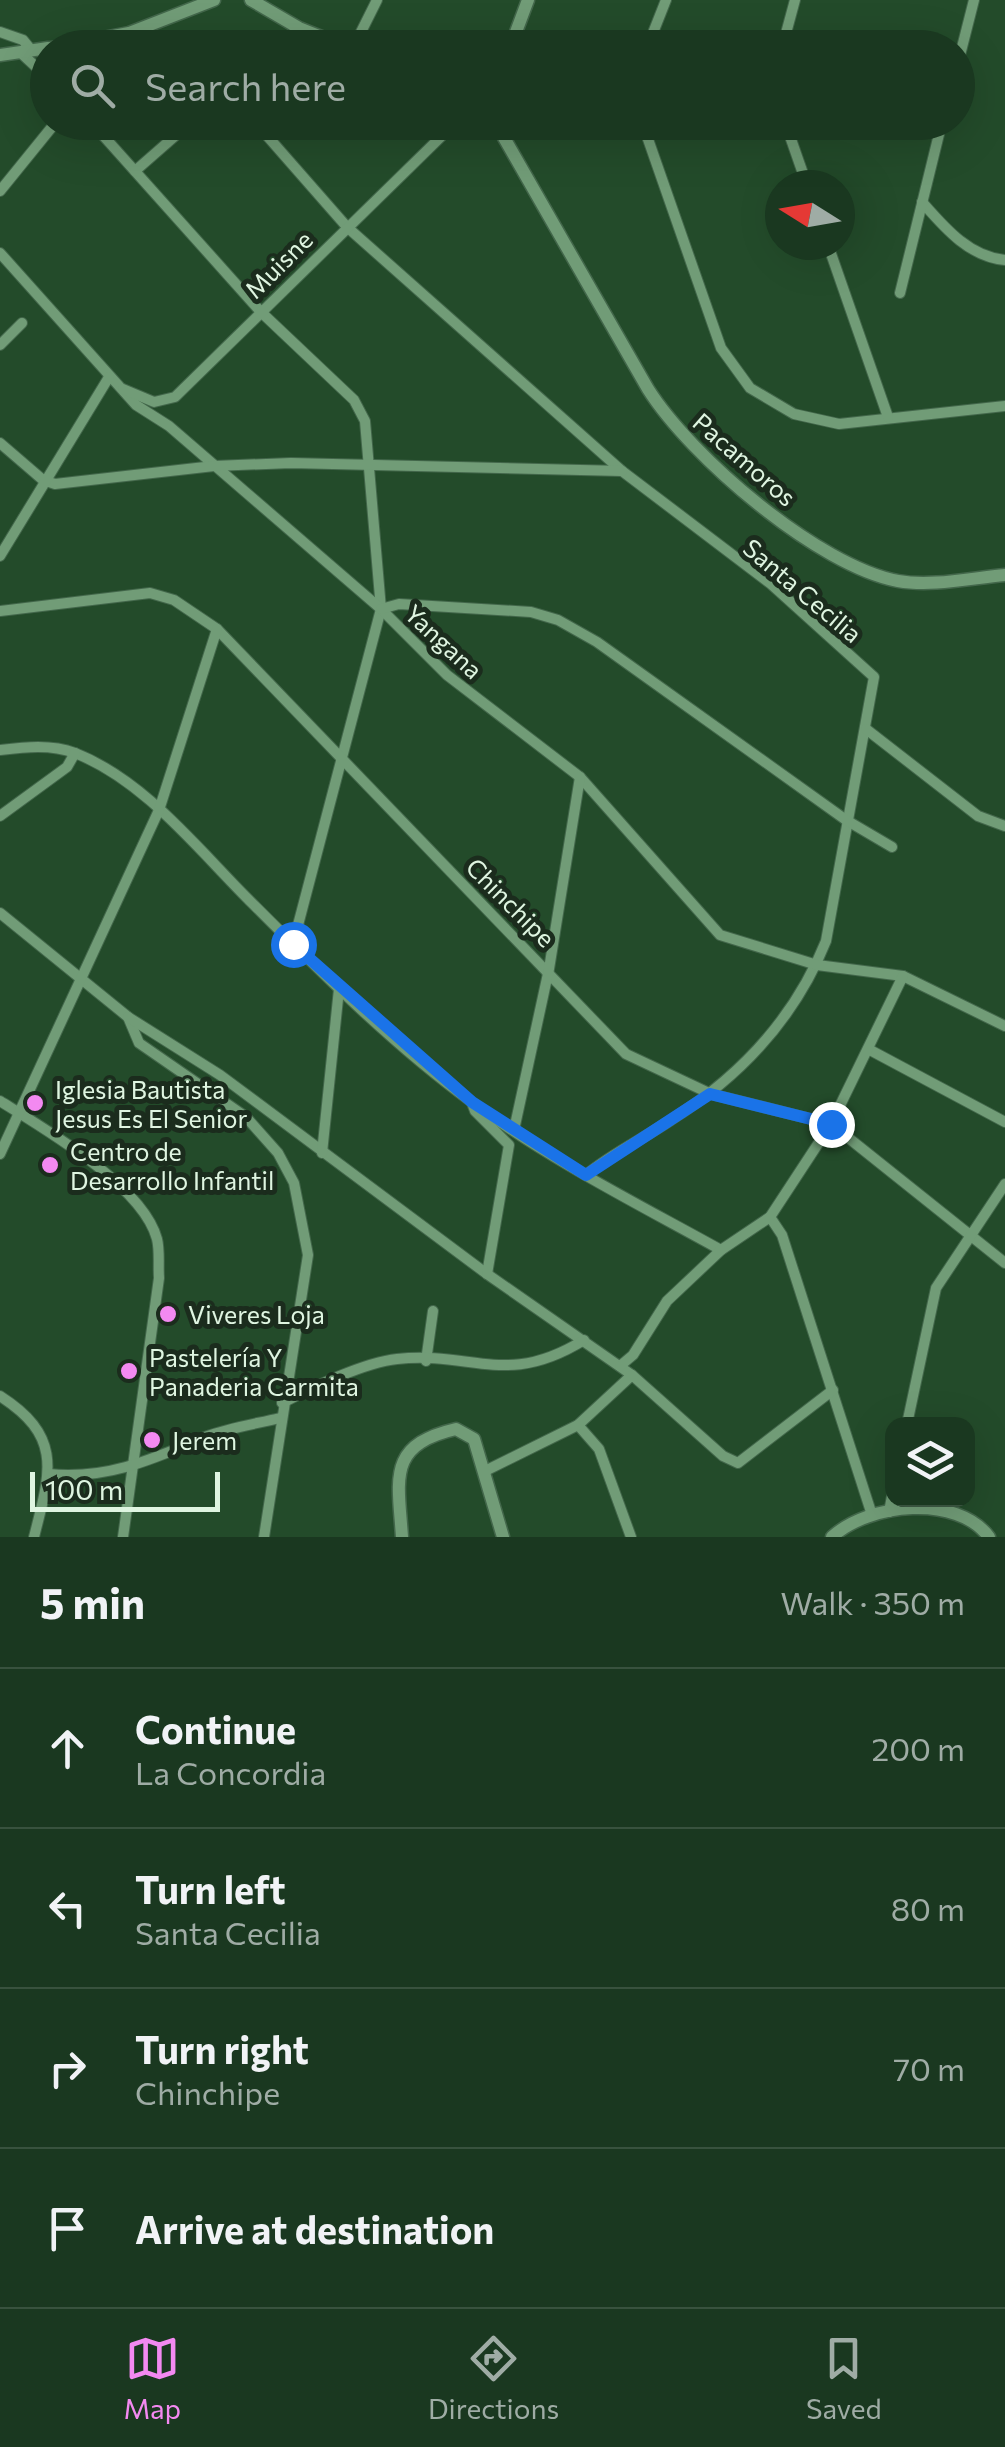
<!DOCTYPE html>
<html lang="en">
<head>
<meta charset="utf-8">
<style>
	body { margin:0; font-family:Commissioner,sans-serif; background:#233f29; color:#f1f3f6 }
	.controls { position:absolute; right:30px; bottom:30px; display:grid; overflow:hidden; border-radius:20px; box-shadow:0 10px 40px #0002 }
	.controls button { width:90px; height:90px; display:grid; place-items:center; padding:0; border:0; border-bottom:2px solid #38523e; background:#1a3820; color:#f1f3f6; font:50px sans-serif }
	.compass { position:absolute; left:765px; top:170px; width:90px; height:90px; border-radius:50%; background:#1a3820; box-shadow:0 10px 40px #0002; rotate:281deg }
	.scale { position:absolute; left:30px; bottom:25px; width:190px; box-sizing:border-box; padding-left:10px; border:5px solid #dff5e1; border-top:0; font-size:28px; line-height:35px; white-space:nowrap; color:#dff5e1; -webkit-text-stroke:8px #1b2c1d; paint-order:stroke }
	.stop { position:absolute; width:30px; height:30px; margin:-22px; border:8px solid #1a73e8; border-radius:50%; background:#fff }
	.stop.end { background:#1a73e8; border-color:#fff; box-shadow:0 2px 10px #0008 }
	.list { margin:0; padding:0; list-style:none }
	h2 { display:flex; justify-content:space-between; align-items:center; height:130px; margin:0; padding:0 40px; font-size:42px }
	h2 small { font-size:32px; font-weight:400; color:#9faca5 }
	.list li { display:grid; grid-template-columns:65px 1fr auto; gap:30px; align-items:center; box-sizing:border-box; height:160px; padding:0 40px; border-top:2px solid #38523e }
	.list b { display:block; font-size:38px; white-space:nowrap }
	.list p { margin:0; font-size:32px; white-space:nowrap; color:#9faca5 }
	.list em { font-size:32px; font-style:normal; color:#9faca5 }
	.icon { flex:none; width:55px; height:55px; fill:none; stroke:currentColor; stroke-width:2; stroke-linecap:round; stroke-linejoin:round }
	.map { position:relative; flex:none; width:1005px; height:1537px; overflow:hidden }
	.search { position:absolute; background:#1a3820; box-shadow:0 10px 40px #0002; left:30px; right:30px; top:30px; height:110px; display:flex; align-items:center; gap:25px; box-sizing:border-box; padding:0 35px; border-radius:55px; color:#9faca5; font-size:38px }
	.sheet { height:770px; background:#1a3820 }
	nav { display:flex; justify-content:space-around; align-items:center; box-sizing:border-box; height:140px; border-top:2px solid #38523e; background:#1a3820; font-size:28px; color:#9faca5 }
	nav a { display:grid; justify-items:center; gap:5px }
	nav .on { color:#f389f1 }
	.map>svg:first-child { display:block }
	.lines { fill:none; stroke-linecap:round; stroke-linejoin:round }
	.minor-casing { stroke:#43674b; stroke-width:12 }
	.tertiary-casing { stroke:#43674b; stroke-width:15 }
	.minor { stroke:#719c77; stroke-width:10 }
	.tertiary { stroke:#719c77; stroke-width:12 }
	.route { stroke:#1a73e8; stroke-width:12 }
	.poi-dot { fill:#f389f1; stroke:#1b2c1d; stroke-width:4 }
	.labels { text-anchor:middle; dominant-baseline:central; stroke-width:10; stroke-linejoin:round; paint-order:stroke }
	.street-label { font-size:25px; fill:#dff5e1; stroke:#1b2c1d }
	.poi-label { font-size:25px; fill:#dff5e1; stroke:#1b2c1d; text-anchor:start }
</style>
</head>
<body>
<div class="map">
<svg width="1005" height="1537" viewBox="0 0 1005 1537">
	<rect width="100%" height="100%" fill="#234b2a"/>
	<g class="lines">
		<g class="minor-casing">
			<g id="minor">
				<polyline points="0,32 23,40 32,51"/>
				<polyline points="277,48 299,28"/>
				<polyline points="353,48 377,0"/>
				<polyline points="647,48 666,0"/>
				<polyline points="782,48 795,0"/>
				<polyline points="20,52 48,78"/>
				<polyline points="958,63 974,0"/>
				<polyline points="91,122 261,312 354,400 365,421 381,609 293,944"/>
				<path d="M255 122 347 227 622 471 771 584 874 677 826 941C795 1018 741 1076 671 1120 643 1139 612 1153 586 1175"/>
				<polyline points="642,122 721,348 750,388 794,414 839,424 1005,406"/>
				<polyline points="785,122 807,185"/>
				<polyline points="135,171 191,122"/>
				<polyline points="0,191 56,122"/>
				<path d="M922 202C944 227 969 257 1005 260"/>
				<polyline points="828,245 888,417"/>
				<polyline points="0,253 136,405 169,426 381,609 447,675 580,777 720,935 817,965 903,976 1005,1026"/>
				<polyline points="900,293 942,122"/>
				<polyline points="0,345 22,323"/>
				<polyline points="123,389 154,402 175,397 456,122"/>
				<polyline points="0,443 43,480 55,484 214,466 291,463 622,471"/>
				<polyline points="0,556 109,377"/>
				<polyline points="381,609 399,604 531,612 558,620 597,642 846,820 892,847"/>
				<polyline points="0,611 150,593 174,600 217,629 626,1054 711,1094 831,1124 1005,1263"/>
				<polyline points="866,729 978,816 1005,826"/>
				<path d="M0 750C25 747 51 744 75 753 144 780 197 848 248 899 319 970 392 1044 473 1103 550 1160 638 1204 721 1250"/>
				<polyline points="0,816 67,767 75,753"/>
				<polyline points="0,913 128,1017 139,1043 246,1117 278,1153 294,1183 308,1255 264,1537"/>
				<polyline points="128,1017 220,1075 487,1274 632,1375"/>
				<polyline points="870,1050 1005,1122"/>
				<path d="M0 1101C45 1129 143 1186 157 1239 160 1251 158 1266 159 1278L123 1537"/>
				<polyline points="472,1103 475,1111 509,1145 487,1274"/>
				<polyline points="514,1130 549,969 580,777"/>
				<polyline points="322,1153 339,989"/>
				<polyline points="0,1154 159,810 217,629"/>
				<polyline points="770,1217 782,1235 872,1515"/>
				<polyline points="426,1361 433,1311"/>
				<polyline points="620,1366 633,1355 667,1301 721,1250 770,1217 831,1124 903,976"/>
				<path d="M0 1396C64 1437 50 1473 34 1537"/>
				<path d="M282 1403C310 1388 366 1362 397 1359 474 1351 506 1388 584 1340"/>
				<polyline points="907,1424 936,1288 1005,1184"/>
				<polyline points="578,1425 599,1449 631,1537"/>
				<polyline points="485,1471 578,1425 632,1375 723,1456 738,1463 833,1390"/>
				<path d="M49 1474C107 1480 153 1459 205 1437 228 1428 255 1424 280 1418"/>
				<polyline points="889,1512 892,1496"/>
			</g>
		</g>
		<g class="tertiary-casing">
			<g id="tertiary">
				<polyline points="251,0 299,28 349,48"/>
				<polyline points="51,48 129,33 214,0"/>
				<polyline points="510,48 528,0"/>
				<polyline points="0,55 48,48"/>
				<path d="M495 122 648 389C691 457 818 566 898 581 932 587 971 578 1005 575"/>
				<path d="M402 1537C398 1478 387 1445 456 1429L474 1439 503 1537"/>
				<path d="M832 1537C869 1503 957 1494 989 1537"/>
			</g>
		</g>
		<use href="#minor" class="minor"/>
		<use href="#tertiary" class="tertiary"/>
	</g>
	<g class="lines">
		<polyline class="route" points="293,944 472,1102 586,1175 710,1094 831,1124"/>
	</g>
	<g class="poi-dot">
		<circle cx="35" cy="1103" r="10"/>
		<circle cx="50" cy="1165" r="10"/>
		<circle cx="168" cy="1314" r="10"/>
		<circle cx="129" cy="1371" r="10"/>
		<circle cx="152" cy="1440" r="10"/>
	</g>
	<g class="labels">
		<g class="street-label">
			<text transform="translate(278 264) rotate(-45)">Muisne</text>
			<text transform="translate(745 459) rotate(41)">Pacamoros</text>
			<text transform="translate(803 590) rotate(40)">Santa Cecilia</text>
			<text transform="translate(444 641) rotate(43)">Yangana</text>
			<text transform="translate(511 902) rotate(45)">Chinchipe</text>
		</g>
		<g class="poi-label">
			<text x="55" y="1089">Iglesia Bautista<tspan x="55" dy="29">Jesus Es El Senior</tspan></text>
			<text x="70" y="1151">Centro de<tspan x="70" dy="29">Desarrollo Infantil</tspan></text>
			<text x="188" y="1314">Viveres Loja</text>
			<text x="149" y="1357">Pastelería Y<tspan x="149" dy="29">Panaderia Carmita</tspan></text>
			<text x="172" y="1440">Jerem</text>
		</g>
	</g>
</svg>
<div class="controls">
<button><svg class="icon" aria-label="layers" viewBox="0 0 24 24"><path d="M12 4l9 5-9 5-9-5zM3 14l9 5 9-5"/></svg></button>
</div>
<svg class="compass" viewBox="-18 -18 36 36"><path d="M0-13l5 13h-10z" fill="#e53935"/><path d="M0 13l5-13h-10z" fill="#9faca5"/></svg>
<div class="scale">100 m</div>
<div class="stop" style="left:293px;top:944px"></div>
<div class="stop end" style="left:831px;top:1124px"></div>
<div class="search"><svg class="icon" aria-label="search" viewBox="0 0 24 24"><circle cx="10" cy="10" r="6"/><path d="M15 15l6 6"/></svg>Search here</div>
</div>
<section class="sheet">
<h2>5 min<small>Walk · 350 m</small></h2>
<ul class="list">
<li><svg class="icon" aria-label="ahead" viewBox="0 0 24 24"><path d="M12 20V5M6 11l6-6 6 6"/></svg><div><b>Continue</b><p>La Concordia</p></div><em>200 m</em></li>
<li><svg class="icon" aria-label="left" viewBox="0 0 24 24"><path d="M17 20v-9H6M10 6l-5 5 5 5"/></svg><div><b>Turn left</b><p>Santa Cecilia</p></div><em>80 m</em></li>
<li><svg class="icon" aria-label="right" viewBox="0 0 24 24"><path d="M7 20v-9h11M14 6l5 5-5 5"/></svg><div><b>Turn right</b><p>Chinchipe</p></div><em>70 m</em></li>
<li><svg class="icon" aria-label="arrive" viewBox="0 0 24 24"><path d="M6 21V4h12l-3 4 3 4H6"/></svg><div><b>Arrive at destination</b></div></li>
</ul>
</section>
<nav>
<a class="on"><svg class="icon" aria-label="map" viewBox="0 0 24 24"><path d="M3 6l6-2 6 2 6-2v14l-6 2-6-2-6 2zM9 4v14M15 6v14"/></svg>Map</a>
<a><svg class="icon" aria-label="directions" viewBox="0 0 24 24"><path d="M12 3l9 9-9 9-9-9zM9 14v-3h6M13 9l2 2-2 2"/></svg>Directions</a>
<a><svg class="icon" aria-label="saved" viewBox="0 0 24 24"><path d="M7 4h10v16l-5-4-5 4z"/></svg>Saved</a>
</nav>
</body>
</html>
